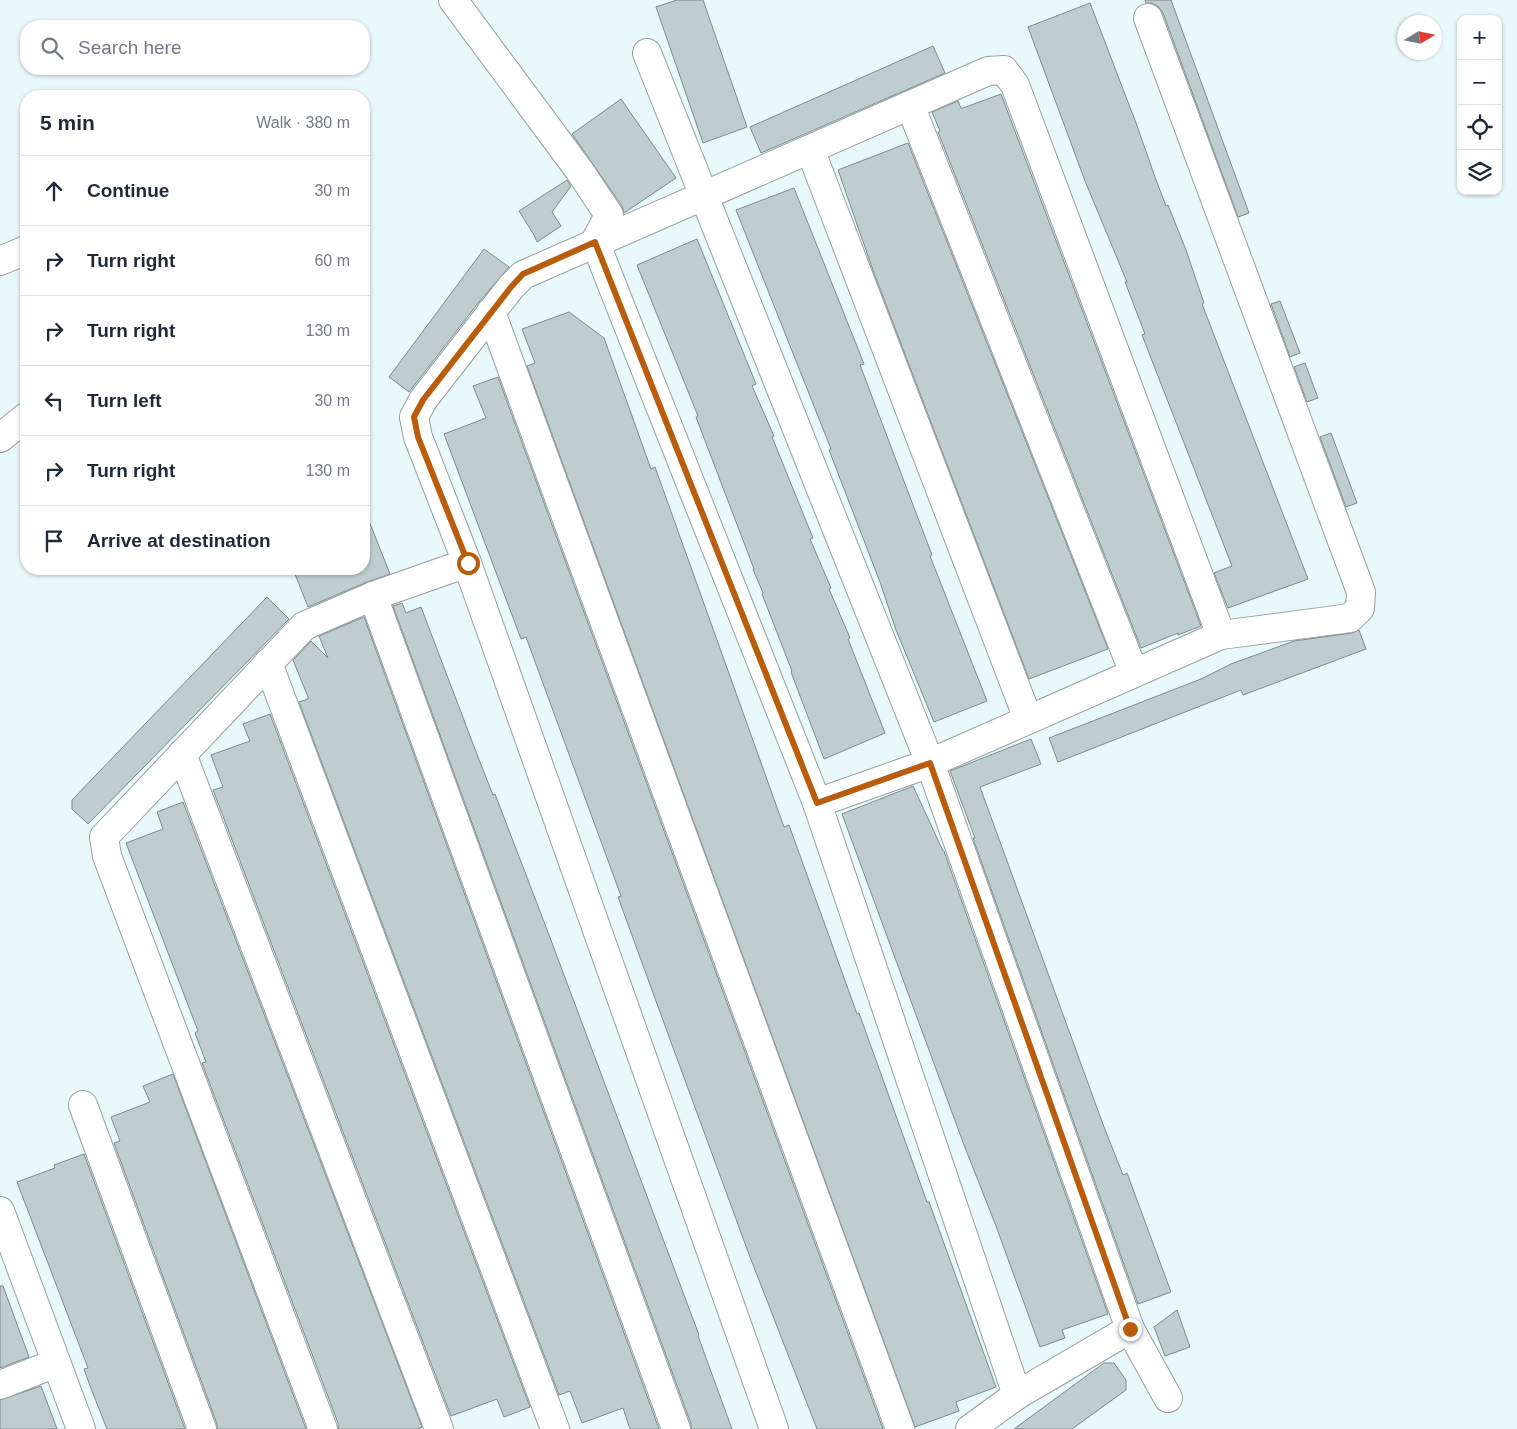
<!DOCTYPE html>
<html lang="en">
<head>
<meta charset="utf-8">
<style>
	body { margin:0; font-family:Arial,sans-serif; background:#f6f6f7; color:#1f2937 }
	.controls { position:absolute; right:15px; top:15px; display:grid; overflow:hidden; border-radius:10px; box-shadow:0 1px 4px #0004 }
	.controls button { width:45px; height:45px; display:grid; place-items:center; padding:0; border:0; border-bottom:1px solid #e0e1e3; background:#fff; color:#1f2937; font:25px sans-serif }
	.compass { position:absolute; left:1397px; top:15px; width:45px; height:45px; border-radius:50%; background:#fff; box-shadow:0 1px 4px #0004; rotate:80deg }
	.stop { position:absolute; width:15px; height:15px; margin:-11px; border:4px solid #b95c0b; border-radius:50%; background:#fff }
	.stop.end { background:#b95c0b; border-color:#fff; box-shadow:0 1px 5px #0008 }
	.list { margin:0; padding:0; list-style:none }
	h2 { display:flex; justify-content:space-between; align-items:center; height:65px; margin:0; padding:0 20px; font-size:21px }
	h2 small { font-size:16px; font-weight:400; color:#747a83 }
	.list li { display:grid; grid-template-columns:32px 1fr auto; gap:15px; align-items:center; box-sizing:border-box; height:70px; padding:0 20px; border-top:1px solid #e0e1e3 }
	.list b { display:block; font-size:19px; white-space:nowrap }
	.list em { font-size:16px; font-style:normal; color:#747a83 }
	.icon { flex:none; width:28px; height:28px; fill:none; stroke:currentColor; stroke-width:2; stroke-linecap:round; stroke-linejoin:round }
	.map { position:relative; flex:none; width:1517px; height:1429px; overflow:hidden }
	.search { position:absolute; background:#fff; box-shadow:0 1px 4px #0004; left:20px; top:20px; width:350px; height:55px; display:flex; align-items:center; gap:12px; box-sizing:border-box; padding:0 18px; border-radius:20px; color:#747a83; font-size:19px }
	.panel { position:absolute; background:#fff; box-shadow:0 1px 4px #0004; left:20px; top:90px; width:350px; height:485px; border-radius:20px }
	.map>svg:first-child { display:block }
	.building { fill:#bfcdce; stroke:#7c8a8b }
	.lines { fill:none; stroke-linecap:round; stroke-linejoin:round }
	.street-casing { stroke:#93a1a2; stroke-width:30 }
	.street { stroke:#fff; stroke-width:28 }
	.route { stroke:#b95c0b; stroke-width:6 }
</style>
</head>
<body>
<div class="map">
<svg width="1517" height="1429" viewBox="0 0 1517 1429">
	<rect width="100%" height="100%" fill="#e9f8f9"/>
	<g class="building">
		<polygon points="677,0 703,0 747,127 703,143 656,7"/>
		<polygon points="1145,0 1171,0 1249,213 1238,217 1163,13 1158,6 1151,3 1146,3"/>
		<polygon points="1090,3 1136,123 1155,177 1166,206 1168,205 1186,250 1204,303 1202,304 1308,579 1228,608 1214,573 1232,566 1142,335 1145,334 1125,282 1127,282 1085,181 1028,27"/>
		<polygon points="933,46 945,73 761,153 750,127"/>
		<polygon points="1001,94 1201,626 1178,635 1178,633 1141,648 938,132 940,131 932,112 958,101 961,108 963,108"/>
		<polygon points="621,99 676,178 624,213 622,206 572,134"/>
		<polygon points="908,143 1108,649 1029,679 874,273 838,170"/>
		<polygon points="567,180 571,186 552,212 561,226 537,242 534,235 519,211"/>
		<polygon points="794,188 864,364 860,365 932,555 930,556 987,701 934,722 896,630 880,582 829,450 831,449 736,210"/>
		<polygon points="697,239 756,384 752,386 774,436 772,437 813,538 810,539 831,588 829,589 850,638 848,639 885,733 824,759 791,672 792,671 762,594 763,593 753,569 754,569 696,417 698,416 637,265"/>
		<polygon points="484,249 509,267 479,302 409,392 389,377"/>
		<polygon points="1280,301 1300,353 1290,357 1271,304"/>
		<polygon points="569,312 604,338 651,469 655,467 784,827 789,825 857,1014 859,1013 927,1202 929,1202 996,1387 956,1402 959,1411 915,1427 527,366 535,363 522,329"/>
		<polygon points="1305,363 1318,398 1307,402 1294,367"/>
		<polygon points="498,377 883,1429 817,1429 750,1257 668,1034 618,897 621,896 526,637 521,639 444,434 486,418 473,386"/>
		<polygon points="1331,433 1357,503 1346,507 1320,437"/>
		<polygon points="364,511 365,511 390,574 367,582 308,607 295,574 309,569 364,569"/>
		<polygon points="267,597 289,619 88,824 72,809 72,800"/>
		<polygon points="402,603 406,613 421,607 478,757 493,795 495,794 546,927 699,1335 698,1336 732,1429 691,1429 691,1424 393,606"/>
		<polygon points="364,617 659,1429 630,1429 623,1408 582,1423 570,1391 559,1395 299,702 308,699 308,697 293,660 311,641 328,658 319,636"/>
		<polygon points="1359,630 1366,649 1243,695 1241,690 1058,762 1049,738 1201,679 1231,664 1294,641 1352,633"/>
		<polygon points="270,714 530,1407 504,1417 497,1399 451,1416 213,790 223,787 211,755 250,741 243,724"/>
		<polygon points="1031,739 1041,764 980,787 1104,1127 1123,1175 1127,1173 1171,1292 1138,1304 973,838 975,838 950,771"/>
		<polygon points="913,786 943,851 944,851 1108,1314 1062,1330 1065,1338 1040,1347 996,1226 964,1145 842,814"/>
		<polygon points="183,802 422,1427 417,1429 338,1429 338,1423 202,1063 206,1062 195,1033 198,1031 126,843 163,829 157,812"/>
		<polygon points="173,1074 306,1429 217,1429 217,1424 114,1143 120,1141 111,1117 150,1102 143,1086"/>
		<polygon points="84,1154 185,1429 107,1429 90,1386 84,1369 88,1368 17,1182 55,1168 54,1165"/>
		<polygon points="0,1286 3,1286 29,1357 0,1368"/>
		<polygon points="1177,1310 1190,1347 1165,1356 1154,1327"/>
		<polygon points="1104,1363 1114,1363 1126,1380 1126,1390 1072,1429 1014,1429"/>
		<polygon points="41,1386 57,1429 0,1429 0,1400"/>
	</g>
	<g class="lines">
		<g class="street-casing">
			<g id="street">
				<polyline points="453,0 579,170 609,215 595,242 817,803 1017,1395"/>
				<polyline points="647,53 930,763 1130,1329 1168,1398"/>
				<polyline points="910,105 1134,673"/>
				<polyline points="810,149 1028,719"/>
				<polyline points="0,261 26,250"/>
				<polyline points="491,312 900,1429"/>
				<polyline points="0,438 26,417"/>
				<polyline points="373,596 676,1429"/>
				<polyline points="268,663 555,1429"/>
				<polyline points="182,754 439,1429"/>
				<polyline points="817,803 930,763 1221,635 1350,618 1360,608 1361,592 1148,18"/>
				<polyline points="83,1105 202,1429"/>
				<polyline points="0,1211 81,1429"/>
				<polyline points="0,1385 56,1363"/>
				<polyline points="323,1429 107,856 104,837 304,626 373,596 467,563"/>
				<polyline points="774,1429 467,563 418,437 414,417 423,400 511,287 523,275 988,71 1004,70 1015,85 1221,635"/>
				<polyline points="970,1429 1017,1395 1130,1329"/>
			</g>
		</g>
		<use href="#street" class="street"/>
	</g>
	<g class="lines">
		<polyline class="route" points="468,563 418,437 414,417 423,400 511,287 523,274 595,242 817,803 930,763 1130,1329"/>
	</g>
</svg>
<div class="controls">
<button>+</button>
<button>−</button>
<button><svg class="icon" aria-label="locate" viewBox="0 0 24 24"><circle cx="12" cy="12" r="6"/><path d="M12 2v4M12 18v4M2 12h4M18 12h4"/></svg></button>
<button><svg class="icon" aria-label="layers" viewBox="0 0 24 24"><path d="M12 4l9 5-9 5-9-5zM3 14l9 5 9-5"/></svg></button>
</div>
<svg class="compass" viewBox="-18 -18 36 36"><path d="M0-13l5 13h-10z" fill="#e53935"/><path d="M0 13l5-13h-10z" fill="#747a83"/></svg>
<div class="stop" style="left:468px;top:563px"></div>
<div class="stop end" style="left:1130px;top:1329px"></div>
<div class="search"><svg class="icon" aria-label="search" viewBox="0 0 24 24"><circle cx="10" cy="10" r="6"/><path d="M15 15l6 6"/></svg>Search here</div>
<section class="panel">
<h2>5 min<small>Walk · 380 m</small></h2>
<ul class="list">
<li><svg class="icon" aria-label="ahead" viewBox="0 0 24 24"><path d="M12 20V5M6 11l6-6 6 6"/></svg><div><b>Continue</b></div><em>30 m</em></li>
<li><svg class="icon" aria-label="right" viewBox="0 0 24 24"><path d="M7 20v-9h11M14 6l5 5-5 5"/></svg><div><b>Turn right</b></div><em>60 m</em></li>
<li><svg class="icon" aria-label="right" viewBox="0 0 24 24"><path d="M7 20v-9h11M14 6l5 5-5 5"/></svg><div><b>Turn right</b></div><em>130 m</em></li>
<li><svg class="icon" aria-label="left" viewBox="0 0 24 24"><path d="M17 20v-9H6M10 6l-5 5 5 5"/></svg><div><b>Turn left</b></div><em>30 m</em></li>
<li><svg class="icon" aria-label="right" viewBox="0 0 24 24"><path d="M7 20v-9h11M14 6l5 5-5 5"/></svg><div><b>Turn right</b></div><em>130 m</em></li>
<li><svg class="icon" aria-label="arrive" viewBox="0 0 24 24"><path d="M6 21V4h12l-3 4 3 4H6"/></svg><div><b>Arrive at destination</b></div></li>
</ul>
</section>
</div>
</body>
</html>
